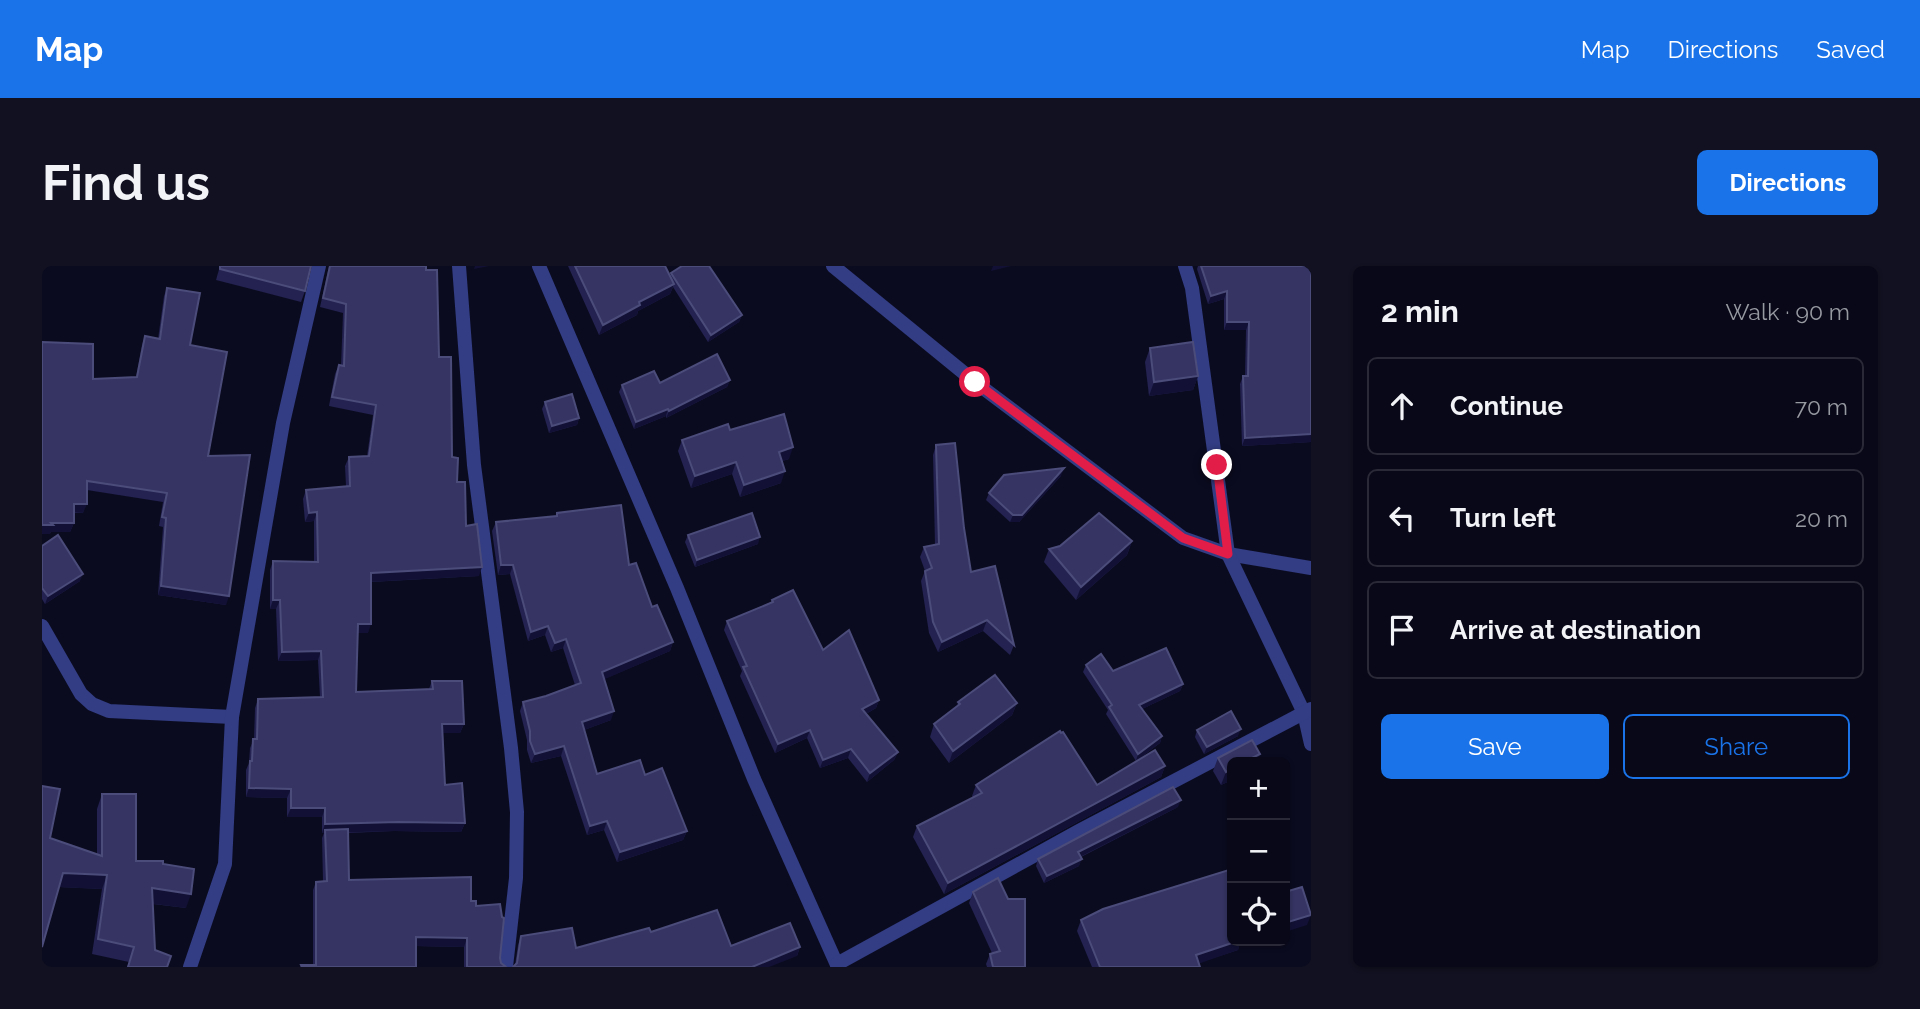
<!DOCTYPE html>
<html lang="en">
<head>
<meta charset="utf-8">
<style>
	body { margin:0; font-family:Raleway,sans-serif; background:#111121; color:#f1f3f6 }
	.controls { position:absolute; right:21px; bottom:21px; display:grid; overflow:hidden; border-radius:10px; box-shadow:0 2px 5px #0004 }
	.controls button { width:63px; height:63px; display:grid; place-items:center; padding:0; border:0; border-bottom:2px solid #292937; background:#080818; color:#f1f3f6; font:35px sans-serif }
	.stop { position:absolute; width:21px; height:21px; margin:-16px; border:5px solid #e11d48; border-radius:50%; background:#fff }
	.stop.end { background:#e11d48; border-color:#fff; box-shadow:0 2px 7px #0008 }
	.list { margin:0; padding:0; list-style:none }
	h2 { display:flex; justify-content:space-between; align-items:center; height:91px; margin:0; padding:0 28px; font-size:30px }
	h2 small { font-size:23px; font-weight:400; color:#989aa2 }
	.list li { display:grid; grid-template-columns:46px 1fr auto; gap:21px; align-items:center; box-sizing:border-box; height:98px; margin:0 14px 14px; padding:0 14px; border:2px solid #292937; border-radius:10px }
	.list b { display:block; font-size:26px; white-space:nowrap }
	.list em { font-size:23px; font-style:normal; color:#989aa2 }
	.actions { display:flex; gap:14px; padding:21px 28px }
	.actions a { flex:1; padding:16px 0; border:2px solid #1a73e8; border-radius:10px; text-align:center; font-size:24px; color:#1a73e8 }
	.actions .main { background:#1a73e8; color:#fff }
	.icon { flex:none; width:38px; height:38px; fill:none; stroke:currentColor; stroke-width:2; stroke-linecap:round; stroke-linejoin:round }
	.map { position:relative; flex:none; width:1269px; height:701px; overflow:hidden; border-radius:10px }
	header { display:flex; align-items:center; gap:42px; box-sizing:border-box; height:98px; padding:0 35px; background:#1a73e8; color:#fff }
	header strong { font-size:33px }
	nav { display:flex; gap:38px; margin-inline-start:auto; font-size:24px }
	.intro { display:flex; align-items:center; justify-content:space-between; box-sizing:border-box; height:168px; padding:0 42px }
	h1 { margin:0; font-size:49px }
	.button { padding:18px 32px; border-radius:10px; background:#1a73e8; color:#fff; font-size:24px; font-weight:700 }
	main { display:flex; gap:42px; padding:0 42px }
	aside { flex:1; background:#080818; border-radius:10px; box-shadow:0 2px 5px #0004 }
	.map>svg:first-child { display:block }
	.lines { fill:none; stroke-linecap:round; stroke-linejoin:round }
	.street { stroke:#323d83; stroke-width:14 }
	.wall { fill:#232250 }
	.shaded-wall { fill:#121135 }
	.building { fill:#353463; stroke:#4c4c7b; stroke-width:2 }
	.route { stroke:#e11d48; stroke-width:9 }
</style>
</head>
<body>
<header>
<strong>Map</strong>
<nav><a>Map</a><a>Directions</a><a>Saved</a></nav>
</header>
<div class="intro"><h1>Find us</h1><a class="button">Directions</a></div>
<main>
<div class="map">
<svg width="1269" height="701" viewBox="0 0 1269 701">
	<rect width="100%" height="100%" fill="#0b0b20"/>
	<g class="lines">
		<g class="street">
			<polyline points="417,0 432,199 469,482 475,546 474,612 464,701"/>
			<polyline points="497,0 635,322 712,513 796,701"/>
			<polyline points="791,0 933,116 1141,272 1186,288 1269,302"/>
			<polyline points="1143,0 1150,22 1186,288 1262,447 1269,478"/>
			<polyline points="0,360 39,428 50,438 67,445 190,451"/>
			<polyline points="795,698 1037,565 1269,443"/>
			<polyline points="148,701 183,598 190,451 241,157 277,0"/>
		</g>
	</g>
	<g class="wall">
		<polygon points="178,0 263,25 259,36 174,14"/>
		<polygon points="287,0 384,0 397,91 410,191 424,260 437,310 329,316 326,367 316,367 314,426 387,423 390,415 422,458 418,467 401,467 403,519 423,557 419,566 352,565 306,567 307,614 429,635 434,640 458,692 459,697 464,701 422,701 422,681 374,680 374,701 258,701 259,699 271,699 271,624 274,616 281,615 280,572 282,567 280,567 280,551 245,551 245,532 204,531 204,504 207,497 208,482 212,473 213,442 216,433 278,431 276,394 236,395 234,343 228,343 228,304 231,295 272,296 272,255 263,256 261,233 264,224 304,220 303,200 307,191 325,190 331,149 287,140 293,108 297,99 299,100 301,47 278,41"/>
		<polygon points="526,0 623,0 628,10 629,7 700,49 697,56 666,76 631,21 628,28 596,45 595,49 557,69"/>
		<polygon points="1156,0 1269,0 1269,176 1200,180 1198,118 1201,110 1203,110 1204,64 1182,64 1182,33 1166,38 1155,3"/>
		<polygon points="125,22 148,79 166,190 184,339 116,329 121,261 117,260 121,236 45,224 41,247 32,247 32,257 28,266 8,266 8,268 51,113 94,111 100,79 103,70 116,73 122,30"/>
		<polygon points="1108,82 1156,110 1151,124 1107,130 1103,96"/>
		<polygon points="688,114 685,121 624,152 624,150 592,163 577,126 580,119"/>
		<polygon points="503,136 537,152 535,159 507,167 500,143"/>
		<polygon points="688,164 747,193 740,195 739,217 698,231 690,208 649,222 636,185 640,174"/>
		<polygon points="894,179 922,262 929,306 972,379 968,389 941,365 896,386 887,367 879,315 883,305 878,291 882,281 893,279 891,189"/>
		<polygon points="1019,210 977,256 968,256 944,234 947,227"/>
		<polygon points="515,247 587,299 610,341 631,376 628,385 562,413 569,454 542,464 555,508 603,509 645,565 641,574 575,596 562,564 545,569 519,490 489,497 485,484 485,474 478,445 481,436 504,430 533,419 521,382 509,386 503,369 486,375 468,308 456,309 450,265 454,256 513,250"/>
		<polygon points="646,269 716,278 653,301 643,276"/>
		<polygon points="1090,275 1085,289 1034,334 1002,296 1007,283"/>
		<polygon points="0,280 38,315 3,338 0,333"/>
		<polygon points="730,334 781,384 837,434 834,442 824,448 856,486 852,494 825,516 806,492 778,502 765,472 733,487 698,410 700,405 682,364 685,355 729,336"/>
		<polygon points="1044,399 1141,418 1138,425 1100,443 1120,470 1118,477 1094,495 1064,448 1066,444 1041,406"/>
		<polygon points="916,436 975,437 970,449 907,497 888,471 892,458 915,441"/>
		<polygon points="1155,464 1196,470 1162,488 1153,471"/>
		<polygon points="1176,492 1190,496 1190,514 1179,519 1171,505"/>
		<polygon points="1123,500 1119,511 902,628 871,571 875,560 931,532 930,530 934,519 1055,519"/>
		<polygon points="0,520 8,572 55,588 55,543 60,528 94,595 121,598 144,642 111,638 113,684 125,701 85,701 87,696 50,688 60,623 17,621 0,682"/>
		<polygon points="1136,541 1039,591 1037,600 1002,617 994,600 996,593"/>
		<polygon points="931,626 983,701 945,701 944,698 948,688 950,687 927,637"/>
		<polygon points="1039,654 1197,680 1196,684 1156,697 1158,701 1050,701 1035,665"/>
		<polygon points="609,666 689,680 758,681 755,690 473,699 476,679 479,670 534,682"/>
	</g>
	<g class="shaded-wall">
		<polygon points="433,0 447,0 432,3"/>
		<polygon points="951,0 969,0 949,5"/>
		<polygon points="632,18 628,28 596,45 595,49 557,69 561,59 597,36"/>
		<polygon points="1185,25 1182,33 1166,38 1169,30"/>
		<polygon points="700,49 697,56 666,76 669,69"/>
		<polygon points="1185,56 1207,56 1204,64 1182,64"/>
		<polygon points="1156,110 1151,124 1107,130 1112,116"/>
		<polygon points="688,114 685,121 624,152 627,145"/>
		<polygon points="626,143 624,150 592,163 594,156"/>
		<polygon points="537,152 535,159 507,167 510,160"/>
		<polygon points="1269,168 1269,176 1200,180 1203,172"/>
		<polygon points="751,181 747,193 732,198 737,186"/>
		<polygon points="694,196 690,208 649,222 653,210"/>
		<polygon points="1022,202 1019,210 977,256 968,256 971,249"/>
		<polygon points="743,205 739,217 698,231 702,219"/>
		<polygon points="32,238 45,238 41,247 28,246"/>
		<polygon points="275,246 272,255 263,256 267,247"/>
		<polygon points="9,257 32,257 28,266 8,266 8,268 0,268 0,259"/>
		<polygon points="718,271 716,278 653,301 655,294"/>
		<polygon points="1090,275 1085,289 1034,334 1039,321"/>
		<polygon points="459,299 471,299 468,308 456,309"/>
		<polygon points="440,301 437,310 326,316 329,307"/>
		<polygon points="41,308 38,315 3,338 6,330"/>
		<polygon points="119,320 187,330 184,339 116,329"/>
		<polygon points="231,334 238,334 234,343 228,343"/>
		<polygon points="945,354 941,365 896,386 900,376"/>
		<polygon points="316,358 329,358 326,367 313,367"/>
		<polygon points="506,360 503,369 486,375 489,366"/>
		<polygon points="524,373 521,382 509,386 513,377"/>
		<polygon points="631,376 628,385 556,416 560,406"/>
		<polygon points="279,385 276,394 236,395 240,386"/>
		<polygon points="1141,418 1138,425 1094,446 1097,439"/>
		<polygon points="837,434 834,442 817,452 820,443"/>
		<polygon points="975,437 970,449 907,497 911,485"/>
		<polygon points="572,445 569,454 537,466 540,456"/>
		<polygon points="400,458 422,458 418,467 397,467"/>
		<polygon points="1199,463 1196,470 1162,488 1165,481"/>
		<polygon points="768,464 765,472 733,487 736,478"/>
		<polygon points="1120,470 1118,477 1094,495 1096,488"/>
		<polygon points="522,480 519,490 489,497 493,488"/>
		<polygon points="809,483 806,492 778,502 781,494"/>
		<polygon points="856,486 852,494 825,516 828,507"/>
		<polygon points="1218,488 1215,496 1202,496"/>
		<polygon points="1123,500 1119,511 902,628 906,617"/>
		<polygon points="1190,502 1190,514 1179,519 1184,506"/>
		<polygon points="207,522 249,523 245,532 204,531"/>
		<polygon points="1139,534 1136,541 1034,593 1036,586"/>
		<polygon points="249,542 283,542 280,551 245,551"/>
		<polygon points="565,555 562,564 545,569 548,560"/>
		<polygon points="356,556 423,557 419,566 352,565 283,567 283,564 282,567 280,567 283,558"/>
		<polygon points="645,565 641,574 575,596 578,586"/>
		<polygon points="1040,593 1037,600 1002,617 1005,610"/>
		<polygon points="21,607 65,609 60,623 16,621"/>
		<polygon points="110,622 149,628 144,642 105,637"/>
		<polygon points="1269,649 1265,659 1243,666 1243,657"/>
		<polygon points="374,671 425,672 422,681 371,680"/>
		<polygon points="1196,675 1214,675 1197,680 1196,684 1150,700 1154,689"/>
		<polygon points="758,681 755,690 727,701 710,701"/>
	</g>
	<g class="building">
		<polygon points="178,0 269,0 263,25 178,3"/>
		<polygon points="288,0 384,0 384,4 395,4 397,91 409,91 410,191 416,192 415,216 423,216 424,260 435,258 440,301 329,307 329,358 316,358 314,426 391,423 390,415 420,415 422,458 400,458 403,519 420,517 423,557 356,556 283,558 283,542 249,542 249,523 207,522 208,495 210,495 211,473 215,473 216,433 281,431 279,385 240,386 238,334 231,334 231,295 276,296 275,246 267,247 264,224 308,220 307,191 327,190 334,139 290,131 297,99 302,100 304,38 281,32"/>
		<polygon points="533,0 623,0 632,18 597,36 598,39 561,59"/>
		<polygon points="640,0 667,0 700,49 669,69 629,7"/>
		<polygon points="1159,0 1269,0 1269,168 1203,172 1201,110 1206,110 1207,56 1185,56 1185,25 1169,30"/>
		<polygon points="125,22 158,27 148,79 185,86 166,190 208,189 187,330 119,320 124,252 120,251 125,227 45,215 45,238 32,238 32,257 9,257 11,259 0,259 0,76 51,78 51,113 95,111 103,70 118,73"/>
		<polygon points="1151,76 1156,110 1112,116 1108,82"/>
		<polygon points="675,88 688,114 627,145 626,143 594,156 580,119 612,105 618,117"/>
		<polygon points="530,128 537,152 510,160 503,136"/>
		<polygon points="742,148 751,181 737,186 743,205 702,219 694,196 653,210 640,174 686,158 688,164"/>
		<polygon points="913,177 922,262 929,306 953,300 972,379 945,354 900,376 891,356 883,305 890,302 882,281 897,278 894,179"/>
		<polygon points="1022,202 980,249 971,249 947,227 962,209"/>
		<polygon points="579,239 587,299 594,297 610,341 615,339 631,376 560,406 572,445 540,456 555,508 598,494 603,509 620,502 645,565 578,586 565,555 548,560 522,480 493,488 488,475 488,465 481,436 504,430 539,417 524,373 513,377 506,360 489,366 471,299 459,299 454,256 515,250 515,247"/>
		<polygon points="710,247 718,271 655,294 646,269"/>
		<polygon points="1057,247 1090,275 1039,321 1007,283 1018,280"/>
		<polygon points="16,269 41,308 6,330 0,322 0,280"/>
		<polygon points="751,324 781,384 807,364 837,434 820,443 856,486 828,507 809,483 781,494 768,464 736,478 701,401 705,400 685,355 731,336 730,334"/>
		<polygon points="1124,382 1141,418 1097,439 1120,470 1096,488 1067,441 1070,439 1044,399 1059,388 1071,405"/>
		<polygon points="953,409 975,437 911,485 892,458 918,438 916,436"/>
		<polygon points="1189,445 1199,463 1165,481 1155,464"/>
		<polygon points="1018,465 1019,467 1021,466 1055,519 1113,484 1123,500 906,617 875,560 940,527 934,519"/>
		<polygon points="1210,474 1218,488 1202,496 1190,496 1190,502 1184,506 1176,492"/>
		<polygon points="0,520 18,523 8,572 60,590 60,528 94,528 94,595 121,595 121,598 152,603 149,628 110,622 113,684 129,690 125,701 86,701 92,681 56,673 65,609 21,607 0,681"/>
		<polygon points="1131,521 1139,534 1036,586 1040,593 1005,610 996,593"/>
		<polygon points="306,563 307,614 429,611 429,635 434,635 434,640 458,638 460,651 462,652 458,692 459,697 464,701 425,701 425,672 374,671 374,701 260,701 259,699 274,699 274,616 285,615 283,564"/>
		<polygon points="1190,603 1190,675 1196,675 1154,689 1158,701 1058,701 1039,654 1061,643"/>
		<polygon points="956,612 966,633 983,633 983,701 951,701 948,688 958,685 931,626"/>
		<polygon points="1260,621 1269,649 1243,657 1243,626"/>
		<polygon points="675,644 689,680 748,657 758,681 710,701 471,701 475,697 479,670 530,662 534,682 607,662 609,666"/>
	</g>
	<g class="lines">
		<polyline class="route" points="933,116 1141,272 1186,288 1175,199"/>
	</g>
</svg>
<div class="controls">
<button>+</button>
<button>−</button>
<button><svg class="icon" aria-label="locate" viewBox="0 0 24 24"><circle cx="12" cy="12" r="6"/><path d="M12 2v4M12 18v4M2 12h4M18 12h4"/></svg></button>
</div>
<div class="stop" style="left:933px;top:116px"></div>
<div class="stop end" style="left:1175px;top:199px"></div>
</div>
<aside>
<h2>2 min<small>Walk · 90 m</small></h2>
<ul class="list">
<li><svg class="icon" aria-label="ahead" viewBox="0 0 24 24"><path d="M12 20V5M6 11l6-6 6 6"/></svg><div><b>Continue</b></div><em>70 m</em></li>
<li><svg class="icon" aria-label="left" viewBox="0 0 24 24"><path d="M17 20v-9H6M10 6l-5 5 5 5"/></svg><div><b>Turn left</b></div><em>20 m</em></li>
<li><svg class="icon" aria-label="arrive" viewBox="0 0 24 24"><path d="M6 21V4h12l-3 4 3 4H6"/></svg><div><b>Arrive at destination</b></div></li>
</ul>
<div class="actions"><a class="main">Save</a><a>Share</a></div>
</aside>
</main>
</body>
</html>
